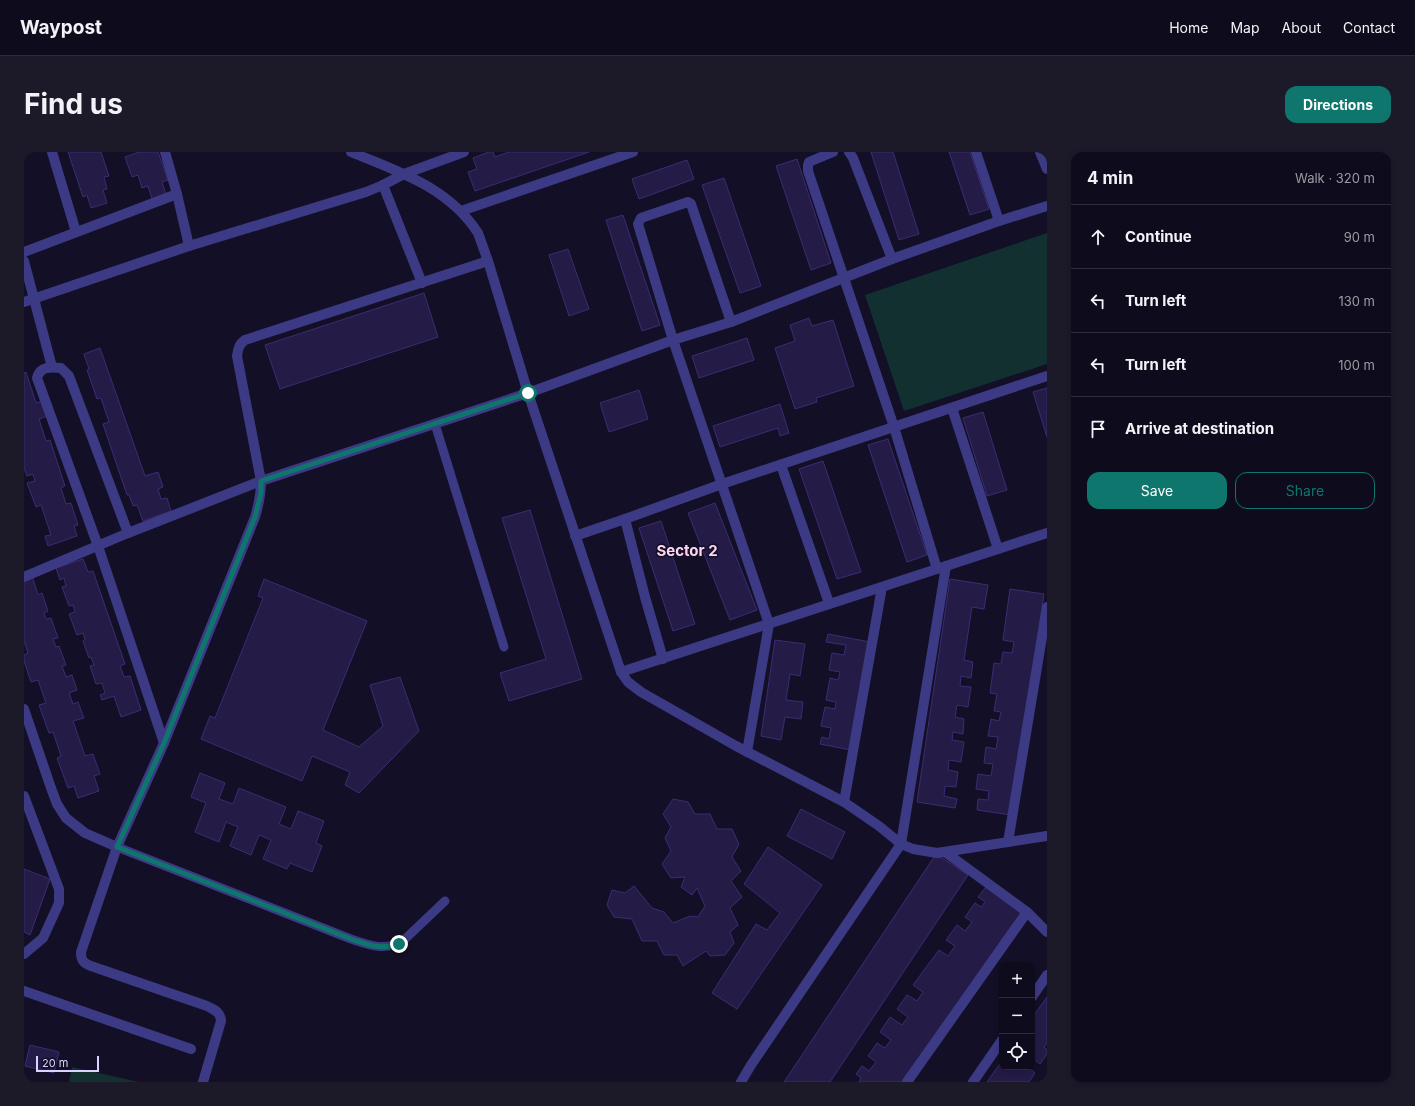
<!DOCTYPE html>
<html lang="en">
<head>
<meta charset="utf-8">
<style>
	body { margin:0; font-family:Inter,sans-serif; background:#1c1929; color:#f1f3f6 }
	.controls { position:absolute; right:12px; bottom:12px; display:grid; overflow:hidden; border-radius:8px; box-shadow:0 2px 6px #0003 }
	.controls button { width:36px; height:36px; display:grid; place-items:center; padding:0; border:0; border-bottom:1px solid #2e2b3b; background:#0e0b1c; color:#f1f3f6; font:20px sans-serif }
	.scale { position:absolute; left:12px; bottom:10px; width:63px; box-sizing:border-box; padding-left:4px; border:2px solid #d9d4ff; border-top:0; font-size:11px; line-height:14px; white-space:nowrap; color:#d9d4ff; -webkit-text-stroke:3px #130f26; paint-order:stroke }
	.stop { position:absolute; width:12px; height:12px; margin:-9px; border:3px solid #0f766e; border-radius:50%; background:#fff }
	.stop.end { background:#0f766e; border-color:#fff; box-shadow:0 1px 4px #0008 }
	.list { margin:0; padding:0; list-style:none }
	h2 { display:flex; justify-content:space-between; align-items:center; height:52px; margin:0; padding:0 16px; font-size:17px }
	h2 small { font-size:13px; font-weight:400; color:#9b9ba3 }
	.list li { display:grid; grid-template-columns:26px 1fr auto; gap:12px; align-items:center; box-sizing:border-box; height:64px; padding:0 16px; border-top:1px solid #2e2b3b }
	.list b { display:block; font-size:15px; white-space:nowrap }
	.list em { font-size:13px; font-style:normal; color:#9b9ba3 }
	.actions { display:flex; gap:8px; padding:12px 16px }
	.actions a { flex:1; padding:9px 0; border:1px solid #0f766e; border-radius:12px; text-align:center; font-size:14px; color:#0f766e }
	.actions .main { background:#0f766e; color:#fff }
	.icon { flex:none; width:22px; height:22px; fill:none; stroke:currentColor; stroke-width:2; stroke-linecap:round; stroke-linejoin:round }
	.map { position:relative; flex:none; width:1023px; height:930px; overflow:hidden; border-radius:12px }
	header { display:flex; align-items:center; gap:24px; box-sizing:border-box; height:56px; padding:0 20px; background:#0e0b1c; border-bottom:1px solid #2e2b3b }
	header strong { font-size:19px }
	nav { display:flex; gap:22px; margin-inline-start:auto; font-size:14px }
	.intro { display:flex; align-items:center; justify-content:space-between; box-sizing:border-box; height:96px; padding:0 24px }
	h1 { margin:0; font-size:28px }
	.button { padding:10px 18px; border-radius:12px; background:#0f766e; color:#fff; font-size:14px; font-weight:700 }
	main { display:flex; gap:24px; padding:0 24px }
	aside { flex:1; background:#0e0b1c; border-radius:12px; box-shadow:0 2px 6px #0003 }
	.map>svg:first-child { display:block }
	.green { fill:#12302f }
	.building { fill:#241b47; stroke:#3b2d73 }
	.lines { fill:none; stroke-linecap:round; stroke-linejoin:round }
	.service { stroke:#3d3a85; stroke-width:9 }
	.minor { stroke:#3d3a85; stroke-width:10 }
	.route { stroke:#0f766e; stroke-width:5 }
	.labels { text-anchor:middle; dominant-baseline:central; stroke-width:3; stroke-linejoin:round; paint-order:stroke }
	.neighbourhood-label { font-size:15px; font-weight:bold; fill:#ffd6f0; stroke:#130f26 }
</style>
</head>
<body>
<header>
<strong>Waypost</strong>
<nav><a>Home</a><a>Map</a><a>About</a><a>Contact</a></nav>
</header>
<div class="intro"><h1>Find us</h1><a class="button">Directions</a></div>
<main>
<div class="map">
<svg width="1023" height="930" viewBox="0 0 1023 930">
	<rect width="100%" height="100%" fill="#130f26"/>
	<g class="green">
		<polygon points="1023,81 1023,212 880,259 841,143"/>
		<polygon points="48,915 115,930 45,930"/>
	</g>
	<g class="building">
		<polygon points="44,0 77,0 85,24 80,25 83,37 79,38 83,51 67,56 63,43 59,45"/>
		<polygon points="115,0 134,0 144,28 138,30 142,43 128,47 124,34 118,36 114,23 108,25 101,5"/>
		<polygon points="465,0 469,0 471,5 485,0 565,0 451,39 444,20 453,17 449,6"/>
		<polygon points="847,0 869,0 895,82 875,88"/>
		<polygon points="925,0 946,0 965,57 946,63"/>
		<polygon points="773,7 807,111 787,118 752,14"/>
		<polygon points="663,8 670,27 615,47 608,27"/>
		<polygon points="700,26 737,134 716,141 678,33"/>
		<polygon points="599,63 636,173 618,179 582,68"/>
		<polygon points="544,97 565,157 545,164 525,103"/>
		<polygon points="400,141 414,185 256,237 241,193"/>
		<polygon points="785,166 788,174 809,168 830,234 792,246 793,250 771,257 751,196 771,189 766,173"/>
		<polygon points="723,186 730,208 675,226 668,204"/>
		<polygon points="76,196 121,324 134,320 139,335 134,337 137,347 143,346 147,359 119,369 113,353 109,354 105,343 103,343 79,272 85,270 77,246 73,247 63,218 65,217 60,202"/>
		<polygon points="2,220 12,251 18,249 23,264 15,267 22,289 26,288 41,334 37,336 42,352 47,351 54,373 50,374 53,384 24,394 21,384 27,383 17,353 12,355 3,331 11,329 9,322 3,324 0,316 0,221"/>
		<polygon points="1023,236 1023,285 1009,240"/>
		<polygon points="615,238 624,267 585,280 576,251"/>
		<polygon points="756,252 765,281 756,284 754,276 696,295 689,274"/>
		<polygon points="959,260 983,338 963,344 939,266"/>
		<polygon points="864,287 903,403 883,410 844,293"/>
		<polygon points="799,309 837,420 813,427 775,317"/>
		<polygon points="691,351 733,458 706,468 664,361"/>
		<polygon points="506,358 558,527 485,549 476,521 522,507 478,366"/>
		<polygon points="637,369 671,472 649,479 615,376"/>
		<polygon points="59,407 64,420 69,419 101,512 96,514 100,525 106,524 117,558 97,565 90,544 78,548 76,543 81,541 78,531 72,532 66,514 70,513 67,505 65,506 59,489 61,487 59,481 53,483 45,462 51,460 49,453 45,454 38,435 42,434 40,426 36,428 32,416"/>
		<polygon points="8,424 14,443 18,441 24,459 20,461 22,467 27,466 34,486 29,487 32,495 35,494 42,513 38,514 42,525 48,523 53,538 45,541 49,552 54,550 60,566 49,569 61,604 69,602 76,622 70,624 75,639 54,646 50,634 44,636 33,606 37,604 29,580 25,581 15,553 22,551 14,528 7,530 0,509 0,503 4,501 0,489 0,427"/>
		<polygon points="240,427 343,469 299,578 335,595 359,574 346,533 376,525 395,579 335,641 321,633 326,620 288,604 278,629 177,587 186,564 191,566 239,446 234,444"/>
		<polygon points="926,427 964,433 960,457 948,455 940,508 949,510 947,526 937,524 936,534 947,535 944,555 933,553 931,565 940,567 939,582 929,580 928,588 940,590 937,610 925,608 924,618 934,620 932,635 921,634 920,644 933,647 931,656 893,650"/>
		<polygon points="986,437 1020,442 987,663 953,658 954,647 964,648 965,639 952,637 954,622 967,624 969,612 960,611 962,595 972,597 974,585 964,584 967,567 975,569 977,560 970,559 973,542 966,541 970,511 977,512 979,500 988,501 990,490 979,488"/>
		<polygon points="804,482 846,490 827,598 796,592 798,585 805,587 807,576 797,574 801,555 811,557 812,550 802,548 806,526 814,528 816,520 805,518 808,501 820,503 822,493 802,490"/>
		<polygon points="751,488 781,492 776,524 766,522 762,548 779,550 777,567 761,565 757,588 737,584"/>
		<polygon points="176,621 201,631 195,647 209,652 215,636 262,655 255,672 267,677 274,659 300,669 292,691 298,694 288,720 266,711 263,717 239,707 247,688 235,683 227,703 206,694 214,675 202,670 195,690 171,680 182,651 167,645"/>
		<polygon points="649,647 664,650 671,662 686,662 693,677 708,677 715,692 708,705 717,719 707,729 718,745 706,756 714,773 706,780 710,791 701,803 686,804 682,799 659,814 653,803 640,803 633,789 618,789 608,767 590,765 583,753 588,738 601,741 610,734 628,756 640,760 649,771 666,764 674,765 681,754 673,736 668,743 657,735 661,725 647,726 638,712 647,699 641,686 647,675 639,662"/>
		<polygon points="777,657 821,680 808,707 763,684"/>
		<polygon points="744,695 798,733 713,857 688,841 732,772 743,778 756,761 720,732"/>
		<polygon points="912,702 944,723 806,930 760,930"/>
		<polygon points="0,717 26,727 6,783 0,780"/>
		<polygon points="963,734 1001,762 880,930 835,930 837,926 832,922 838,914 845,919 852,910 844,904 853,891 861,896 867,888 856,880 866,865 878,873 884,865 873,857 883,843 893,849 899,840 889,833 915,798 924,804 931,794 922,788 933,773 941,779 948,770 941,765 951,751 957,755 961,750 954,745"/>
		<polygon points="1023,845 1023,891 1020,895 1023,898 1023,902 1016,912 1011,908 1008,913 1008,866"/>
		<polygon points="6,893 35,900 30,921 1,914"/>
		<polygon points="978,909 978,915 1006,915 1005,916 1011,921 1005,930 963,930"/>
	</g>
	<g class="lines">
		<g class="service">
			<polyline points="411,272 480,495"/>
			<path d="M93 695 327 787C345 793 362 800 380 788L421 749"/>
		</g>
		<g class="minor">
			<polyline points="28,0 52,80"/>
			<polyline points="141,0 153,42 165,94"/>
			<path d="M327 0C375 20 424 35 454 81L464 109 504 241 597 520 604 530 617 540 712 594 820 650 855 674 877 692 889 697 913 701 1023 684"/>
			<polyline points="809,0 785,10 784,13 784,19 870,275 913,417"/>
			<polyline points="825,0 829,6 868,107"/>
			<polyline points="952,0 975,69"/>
			<polyline points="1016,0 1023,17"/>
			<polyline points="359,33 398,131"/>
			<polyline points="437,59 609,0"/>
			<polyline points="0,100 153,42"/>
			<polyline points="0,109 28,215"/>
			<polyline points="0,150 165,94 342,40 359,33 380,22 440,0"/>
			<polyline points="707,170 667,52 664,50 661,51 617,66 614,72 649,188 745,472 723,600"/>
			<polyline points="928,256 974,397"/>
			<polyline points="757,313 805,451"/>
			<polyline points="601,367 621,445 639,507"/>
			<path d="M104 381 45 224 37 216C27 215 16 214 13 226L74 394 140 591"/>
			<polyline points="551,384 601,367 698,332 1023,224"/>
			<polyline points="0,425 104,381 237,329 504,241 649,188 707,170 868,107 975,69 1023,54"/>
			<polyline points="597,520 1023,381"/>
			<polyline points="0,557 27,636 33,652 42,666 61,681 93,695"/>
			<polyline points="0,644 35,737 35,751 19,786 0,802"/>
			<polyline points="820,650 858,435"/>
			<polyline points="984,690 1023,455"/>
			<polyline points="921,700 1003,760 1023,780"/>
			<polyline points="0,839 167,897"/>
			<polyline points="1008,845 1023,823"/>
			<path d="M179 930 197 869C197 860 190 858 183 854L67 814C59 811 57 808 57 800L93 695 140 591 231 365C235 352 237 342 237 329L213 204C214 197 215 192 221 188L464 109"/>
			<polyline points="717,930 727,913 877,692 922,414"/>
			<polyline points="883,930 1003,760"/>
			<polyline points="949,930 978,888"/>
		</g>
	</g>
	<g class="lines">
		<path class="route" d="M375 792C356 798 345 793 327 787L93 695 140 591 231 365 237 341V329L504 241"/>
	</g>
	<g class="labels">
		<g class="neighbourhood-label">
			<text x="663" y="398">Sector 2</text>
		</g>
	</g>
</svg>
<div class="controls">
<button>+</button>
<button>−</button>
<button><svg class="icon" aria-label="locate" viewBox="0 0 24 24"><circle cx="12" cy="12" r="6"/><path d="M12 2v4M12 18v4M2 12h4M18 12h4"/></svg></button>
</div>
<div class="scale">20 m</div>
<div class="stop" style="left:504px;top:241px"></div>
<div class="stop end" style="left:375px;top:792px"></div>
</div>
<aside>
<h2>4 min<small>Walk · 320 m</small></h2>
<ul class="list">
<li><svg class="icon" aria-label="ahead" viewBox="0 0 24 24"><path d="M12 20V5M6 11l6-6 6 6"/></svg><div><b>Continue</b></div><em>90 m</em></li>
<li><svg class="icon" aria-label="left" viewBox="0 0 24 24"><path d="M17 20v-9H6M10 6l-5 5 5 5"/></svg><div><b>Turn left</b></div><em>130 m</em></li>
<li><svg class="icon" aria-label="left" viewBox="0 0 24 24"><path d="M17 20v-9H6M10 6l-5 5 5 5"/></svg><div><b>Turn left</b></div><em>100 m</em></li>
<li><svg class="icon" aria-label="arrive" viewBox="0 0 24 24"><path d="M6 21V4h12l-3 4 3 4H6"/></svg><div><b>Arrive at destination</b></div></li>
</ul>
<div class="actions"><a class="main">Save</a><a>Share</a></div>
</aside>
</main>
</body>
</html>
